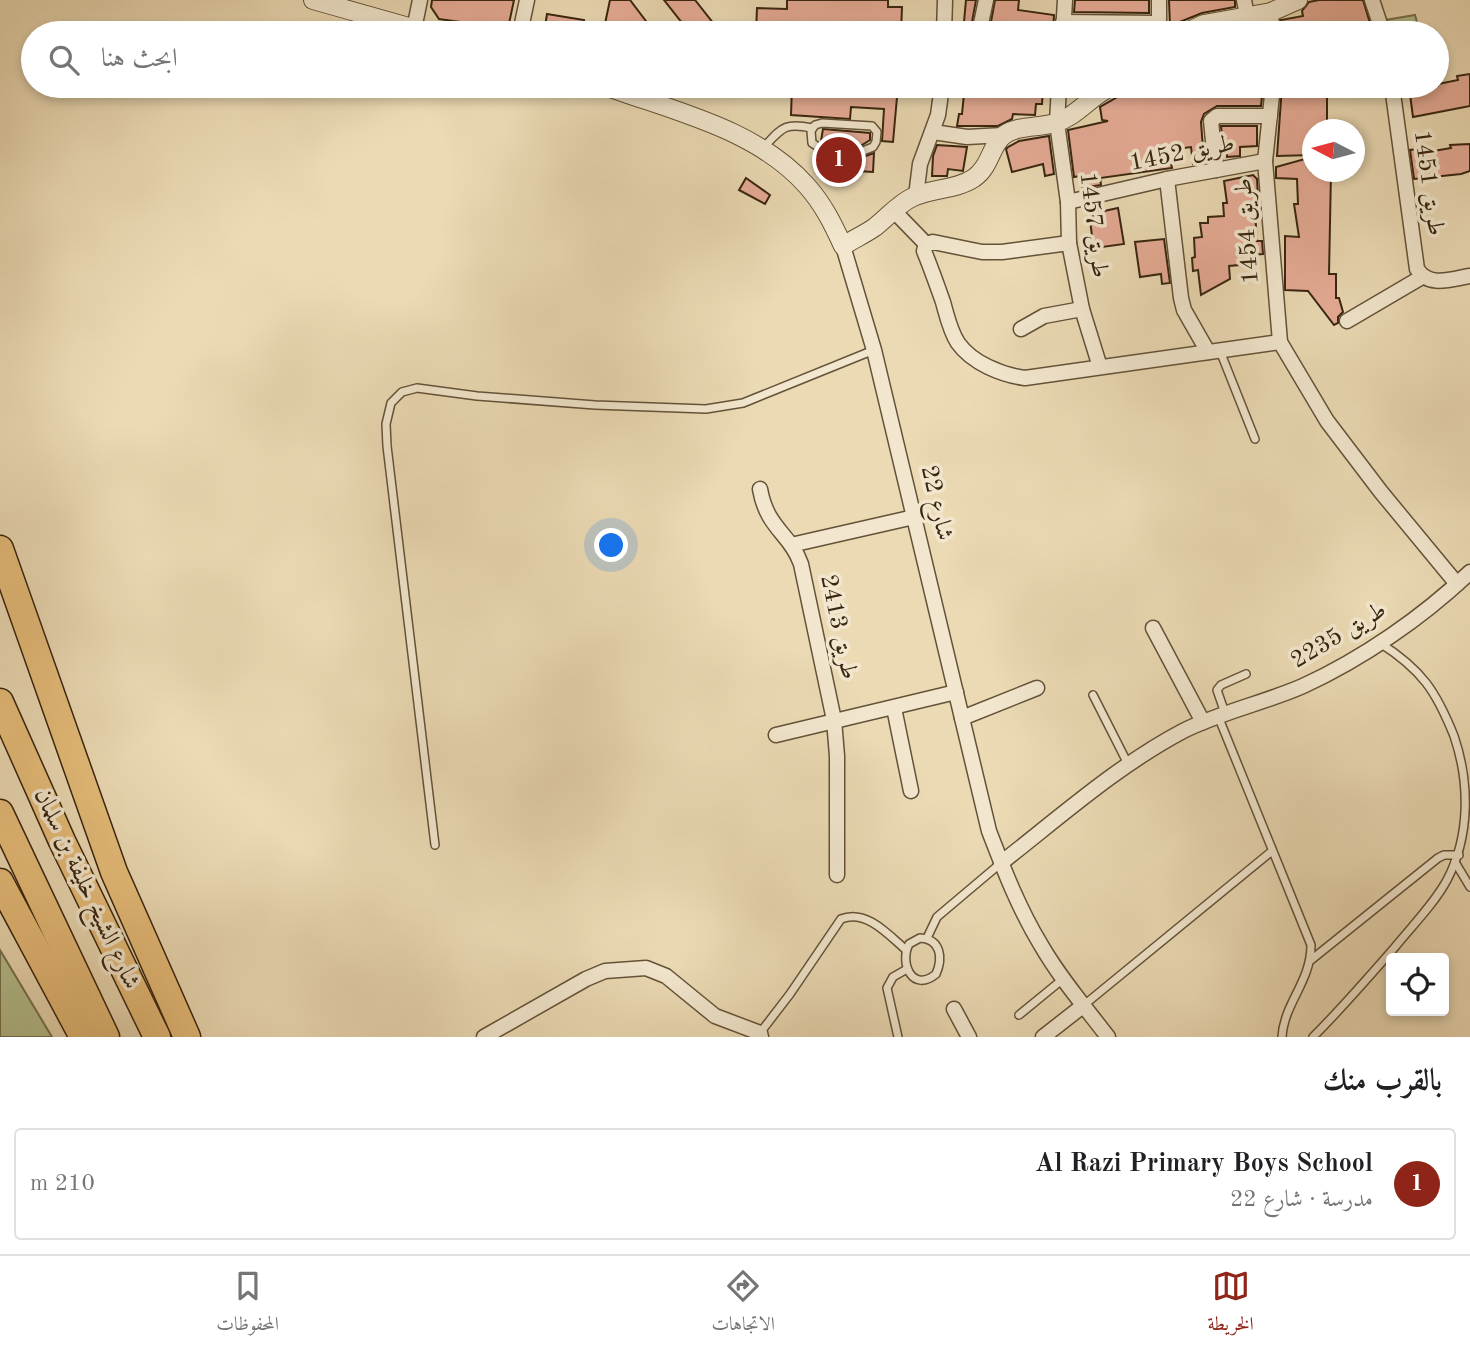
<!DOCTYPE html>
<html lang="ar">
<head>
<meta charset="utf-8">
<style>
	body { margin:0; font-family:"Old Standard TT",Amiri,serif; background:#f2f2f2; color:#202124; direction:rtl }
	.controls { position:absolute; right:21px; bottom:21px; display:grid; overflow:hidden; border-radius:7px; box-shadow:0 4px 10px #0003 }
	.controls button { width:63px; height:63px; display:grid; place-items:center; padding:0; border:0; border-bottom:2px solid #e0e0e0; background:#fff; color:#202124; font:35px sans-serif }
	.compass { position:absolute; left:1302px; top:119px; width:63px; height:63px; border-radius:50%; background:#fff; box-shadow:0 4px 10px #0003; rotate:276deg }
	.you { position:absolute; left:612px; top:546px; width:24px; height:24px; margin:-18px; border:5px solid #fff; border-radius:50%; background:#1a73e8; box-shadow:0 0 0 10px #1a73e833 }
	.badge { display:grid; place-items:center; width:46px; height:46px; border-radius:50%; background:#8f2418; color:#fff; font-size:23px; font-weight:700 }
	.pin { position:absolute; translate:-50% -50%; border:4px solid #fff; box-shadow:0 2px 7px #0006 }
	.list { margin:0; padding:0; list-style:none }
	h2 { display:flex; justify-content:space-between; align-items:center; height:91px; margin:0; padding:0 28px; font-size:30px }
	h2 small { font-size:23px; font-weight:400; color:#757577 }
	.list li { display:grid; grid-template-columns:46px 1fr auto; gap:21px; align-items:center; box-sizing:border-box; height:112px; margin:0 14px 14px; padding:0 14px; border:2px solid #e0e0e0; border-radius:7px }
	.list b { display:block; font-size:26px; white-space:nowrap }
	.list p { margin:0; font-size:23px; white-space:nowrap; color:#757577 }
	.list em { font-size:23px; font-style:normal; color:#757577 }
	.icon { flex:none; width:38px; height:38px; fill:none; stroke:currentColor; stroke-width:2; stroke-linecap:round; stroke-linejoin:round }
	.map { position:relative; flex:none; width:1470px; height:1037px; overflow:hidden; direction:ltr }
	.search { position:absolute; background:#fff; box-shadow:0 4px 10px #0003; left:21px; right:21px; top:21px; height:77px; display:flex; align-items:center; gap:18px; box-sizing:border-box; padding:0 24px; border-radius:38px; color:#757577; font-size:26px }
	.sheet { height:217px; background:#fff }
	nav { display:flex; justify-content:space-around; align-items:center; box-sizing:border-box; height:98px; border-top:2px solid #e0e0e0; background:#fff; font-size:19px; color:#757577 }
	nav a { display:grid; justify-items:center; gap:4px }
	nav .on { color:#8f2418 }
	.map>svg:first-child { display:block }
	.green { fill:#b5c08f; stroke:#76724f; stroke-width:2 }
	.building { fill:#e7ac97; stroke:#37250f; stroke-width:2 }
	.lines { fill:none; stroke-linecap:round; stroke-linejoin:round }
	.service-casing { stroke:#645238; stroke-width:10 }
	.minor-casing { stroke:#645238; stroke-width:17 }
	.tertiary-casing { stroke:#645238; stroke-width:20 }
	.motorway-casing { stroke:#37250f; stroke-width:29 }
	.service { stroke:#f2e7ce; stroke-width:7 }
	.minor { stroke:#f2e7ce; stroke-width:14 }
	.tertiary { stroke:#f2e7ce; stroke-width:18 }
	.motorway { stroke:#e6bd7a; stroke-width:26 }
	.labels { text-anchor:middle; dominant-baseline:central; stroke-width:7; stroke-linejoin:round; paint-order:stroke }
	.street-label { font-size:24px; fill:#37250f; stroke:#f2e7ce }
</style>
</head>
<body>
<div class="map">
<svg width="1470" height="1037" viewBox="0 0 1470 1037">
	<rect width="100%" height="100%" fill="#ebdab4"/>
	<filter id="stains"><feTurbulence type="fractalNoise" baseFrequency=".00286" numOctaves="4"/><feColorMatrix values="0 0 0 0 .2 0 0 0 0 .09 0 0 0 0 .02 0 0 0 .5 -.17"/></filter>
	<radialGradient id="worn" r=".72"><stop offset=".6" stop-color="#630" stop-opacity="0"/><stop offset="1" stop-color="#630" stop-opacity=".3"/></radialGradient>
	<g class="green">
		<polygon points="1415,15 1420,33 1388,33 1385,20"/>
		<polygon points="0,950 52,1037 0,1037"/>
	</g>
	<g class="building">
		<polygon points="432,0 514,0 507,33 493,33 493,31 465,26 460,22 439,19 431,7"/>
		<polygon points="610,0 630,0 655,33 603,33"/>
		<polygon points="664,0 695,0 721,33 690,33"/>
		<polygon points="787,0 888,0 888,7 902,7 901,33 756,33 757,8 787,9"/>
		<polygon points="966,0 976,0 970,33 963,33"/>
		<polygon points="995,0 1019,0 1018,10 1054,15 1053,32 1020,27 1019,33 989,33"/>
		<polygon points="1075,0 1149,0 1149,13 1074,12"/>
		<polygon points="1169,0 1235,0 1235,7 1202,13 1170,26"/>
		<polygon points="1319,0 1363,0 1373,33 1282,33 1281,20 1303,16 1302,11 1309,2"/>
		<polygon points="547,14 584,20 581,33 544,33"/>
		<polygon points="1470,74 1470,106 1413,117 1409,87 1438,86 1438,84 1458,80 1457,76"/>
		<polygon points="792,86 898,86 893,142 882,141 884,109 851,107 850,119 791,115"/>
		<polygon points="970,86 1043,86 1042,104 1036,104 1035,115 1013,114 1012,119 998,126 957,126 959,114 962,114 964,94 969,94"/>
		<polygon points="1124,86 1263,86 1261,106 1217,106 1204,114 1201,122 1204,162 1193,164 1191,147 1168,150 1172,168 1100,178 1101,185 1082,188 1080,176 1074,177 1068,130 1108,121 1102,120 1100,107 1119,96"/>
		<polygon points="1282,86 1327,86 1327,130 1312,130 1312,155 1277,156"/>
		<polygon points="1221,126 1257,126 1257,146 1240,147 1240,156 1227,157 1227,146 1223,146"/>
		<polygon points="823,129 870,133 870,140 862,145 825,144 825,141 821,141"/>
		<polygon points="1049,136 1054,174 1045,176 1043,164 1012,172 1006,149 1008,147 1019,141"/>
		<polygon points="1470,144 1470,171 1461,174 1414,179 1410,150 1428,148 1428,152 1451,148 1450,145"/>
		<polygon points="937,145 967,147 963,171 948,169 947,176 932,176 933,156"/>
		<polygon points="874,153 873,172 824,169 824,156 863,157"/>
		<polygon points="1312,157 1312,172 1331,172 1329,274 1336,274 1336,298 1339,298 1343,312 1338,317 1338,323 1334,325 1308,291 1285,290 1285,236 1299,237 1294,204 1298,204 1297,179 1276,178 1276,167"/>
		<polygon points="1253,175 1257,179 1258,197 1258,211 1255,212 1257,241 1262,241 1263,254 1249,255 1250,264 1229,266 1230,279 1201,295 1198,270 1193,271 1192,258 1195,257 1194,238 1202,237 1200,223 1208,223 1208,217 1224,216 1223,203 1227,203 1224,181"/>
		<polygon points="746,178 770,195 765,204 739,190"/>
		<polygon points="1118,208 1124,244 1088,249 1086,237 1092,236 1090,220 1095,213"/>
		<polygon points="1164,239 1170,283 1162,284 1161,274 1140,277 1135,242"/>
	</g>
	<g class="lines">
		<g class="service-casing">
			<g id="service">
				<polyline points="652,102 661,86"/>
				<polygon points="822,123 872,126 877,132 876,142 873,147 863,151 823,150 812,143 811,131 815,125"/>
				<path d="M763 148C782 128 784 122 812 128"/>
				<polyline points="1220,351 1255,439"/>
				<polyline points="1093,695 1128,764"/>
				<polyline points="1225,713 1217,690 1221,685 1246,674"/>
				<path d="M1218 716 1311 945C1311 982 1284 1003 1282 1037"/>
				<polyline points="435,845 387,446 386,424 391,403 402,392 417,388 477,396 595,405 706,409 743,403 874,350"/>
				<polyline points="1455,862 1470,887"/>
				<path d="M920 938C941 939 943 958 936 974 913 993 899 964 909 944Z"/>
				<polyline points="927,938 937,917 1001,863"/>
				<polyline points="1311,960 1438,858 1444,855 1459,855"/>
				<polyline points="1084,1005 1272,851"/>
				<polyline points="1019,1015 1063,979"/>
				<path d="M760 1033 790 994 841 919C866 909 888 934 906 950"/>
				<polyline points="898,1037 887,988 893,977 907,969"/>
				<path d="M1313 1037C1342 1008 1368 978 1395 947 1412 926 1434 904 1447 880 1470 836 1470 783 1454 736 1436 691 1422 670 1380 643"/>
			</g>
		</g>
		<g class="minor-casing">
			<g id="minor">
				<polyline points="1159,0 1159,33"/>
				<polyline points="1244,0 1247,16"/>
				<polyline points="1372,0 1383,33"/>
				<polyline points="1271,12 1272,33"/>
				<polyline points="1063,22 1158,23"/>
				<polyline points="414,29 420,0"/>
				<polyline points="520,33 527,0"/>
				<polyline points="944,33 945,0"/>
				<polyline points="979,33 986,0"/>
				<polyline points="1063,33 1065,0"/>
				<polyline points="1059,86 1057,123 1068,202 1069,243 1082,309 1100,367"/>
				<polyline points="1273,86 1265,161 1280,342 1327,421 1381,492 1457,584"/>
				<path d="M1392 86 1417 269C1429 288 1451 279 1470 276"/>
				<polyline points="933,132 967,137 1003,135"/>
				<polyline points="1216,170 1211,121 1217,116 1270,116"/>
				<polyline points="1167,179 1181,298 1184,310 1208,352"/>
				<polyline points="916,196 920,164 938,115 942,86"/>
				<polyline points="1068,202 1167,179 1265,161"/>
				<polyline points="894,211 926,244"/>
				<path d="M1069 243 1002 252H982L933 242 926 244 924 251C931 268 937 285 943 302 947 316 950 331 958 343 972 363 1002 375 1025 378L1280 342"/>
				<path d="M843 246 874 350 989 831C1004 870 1019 909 1041 945 1060 978 1085 1007 1108 1037"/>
				<polyline points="1347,321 1422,277"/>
				<polyline points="1021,329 1044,316 1082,309"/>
				<path d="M760 489C767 529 790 533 801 564L834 720 837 756V875"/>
				<polyline points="791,545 914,517"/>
				<polyline points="1153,628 1203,722"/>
				<polyline points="894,708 911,791"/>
				<polyline points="962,718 1037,688"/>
				<polyline points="776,735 956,692"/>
				<path d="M1001 863C1060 817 1117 766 1183 731 1221 712 1264 703 1303 686 1362 659 1423 617 1470 572"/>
				<polyline points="954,1009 969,1037"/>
				<polyline points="484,1037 586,979 605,971 646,968 666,976 715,1016 760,1033 761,1037"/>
				<polyline points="1043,1037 1084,1005"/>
			</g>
		</g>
		<g class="tertiary-casing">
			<g id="tertiary">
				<polyline points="313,0 430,33"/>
				<polyline points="1185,33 1204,24 1271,12 1298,0"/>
				<path d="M605 86C673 111 757 129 807 186 823 204 833 224 843 246 854 239 865 234 875 227 888 217 898 204 913 197 932 188 956 190 974 178 991 166 991 144 1004 135 1018 125 1039 128 1055 123 1078 116 1091 95 1113 86"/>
			</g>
		</g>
		<g class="motorway-casing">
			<g id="motorway">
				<polyline points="0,549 114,872 187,1037"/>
				<polyline points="0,702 62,841 157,1037"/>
				<polyline points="0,813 106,1037"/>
				<polyline points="0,882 83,1037"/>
			</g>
		</g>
		<use href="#service" class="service"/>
		<use href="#minor" class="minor"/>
		<use href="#tertiary" class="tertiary"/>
		<use href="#motorway" class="motorway"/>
	</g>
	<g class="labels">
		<g class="street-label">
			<text transform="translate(1182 154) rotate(-11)">طريق 1452</text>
			<text transform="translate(1428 183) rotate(82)">طريق 1451</text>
			<text transform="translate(1093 225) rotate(83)">طريق 1457</text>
			<text transform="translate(1248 231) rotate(-94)">طريق 1454</text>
			<text transform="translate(936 503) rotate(77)">شارع 22</text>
			<text transform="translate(838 627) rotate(78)">طريق 2413</text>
			<text transform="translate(1339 636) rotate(-31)">طريق 2235</text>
			<text transform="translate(86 889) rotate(65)">شارع الشيخ خليفة بن سلمان</text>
		</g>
	</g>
	<rect width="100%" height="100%" filter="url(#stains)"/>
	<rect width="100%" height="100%" fill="url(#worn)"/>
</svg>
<div class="controls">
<button><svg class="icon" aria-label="locate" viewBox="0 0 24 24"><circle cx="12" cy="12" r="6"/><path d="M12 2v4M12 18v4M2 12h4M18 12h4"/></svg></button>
</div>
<svg class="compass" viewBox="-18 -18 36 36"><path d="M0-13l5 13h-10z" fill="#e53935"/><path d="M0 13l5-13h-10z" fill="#757577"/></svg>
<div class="you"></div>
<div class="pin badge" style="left:839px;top:160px">1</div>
<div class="search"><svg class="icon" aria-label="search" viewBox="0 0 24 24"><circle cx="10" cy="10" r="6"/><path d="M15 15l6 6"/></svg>ابحث هنا</div>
</div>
<section class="sheet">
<h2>بالقرب منك<small></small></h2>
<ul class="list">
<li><span class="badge">1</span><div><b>Al Razi Primary Boys School</b><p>مدرسة · شارع 22</p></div><em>210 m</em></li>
</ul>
</section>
<nav>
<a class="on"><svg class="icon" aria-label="map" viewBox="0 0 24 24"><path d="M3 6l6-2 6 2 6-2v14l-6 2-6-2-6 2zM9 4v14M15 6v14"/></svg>الخريطة</a>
<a><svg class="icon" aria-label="directions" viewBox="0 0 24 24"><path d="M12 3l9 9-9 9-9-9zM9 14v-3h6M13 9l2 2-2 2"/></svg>الاتجاهات</a>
<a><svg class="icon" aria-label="saved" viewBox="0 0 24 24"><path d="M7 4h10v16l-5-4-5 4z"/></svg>المحفوظات</a>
</nav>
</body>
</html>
